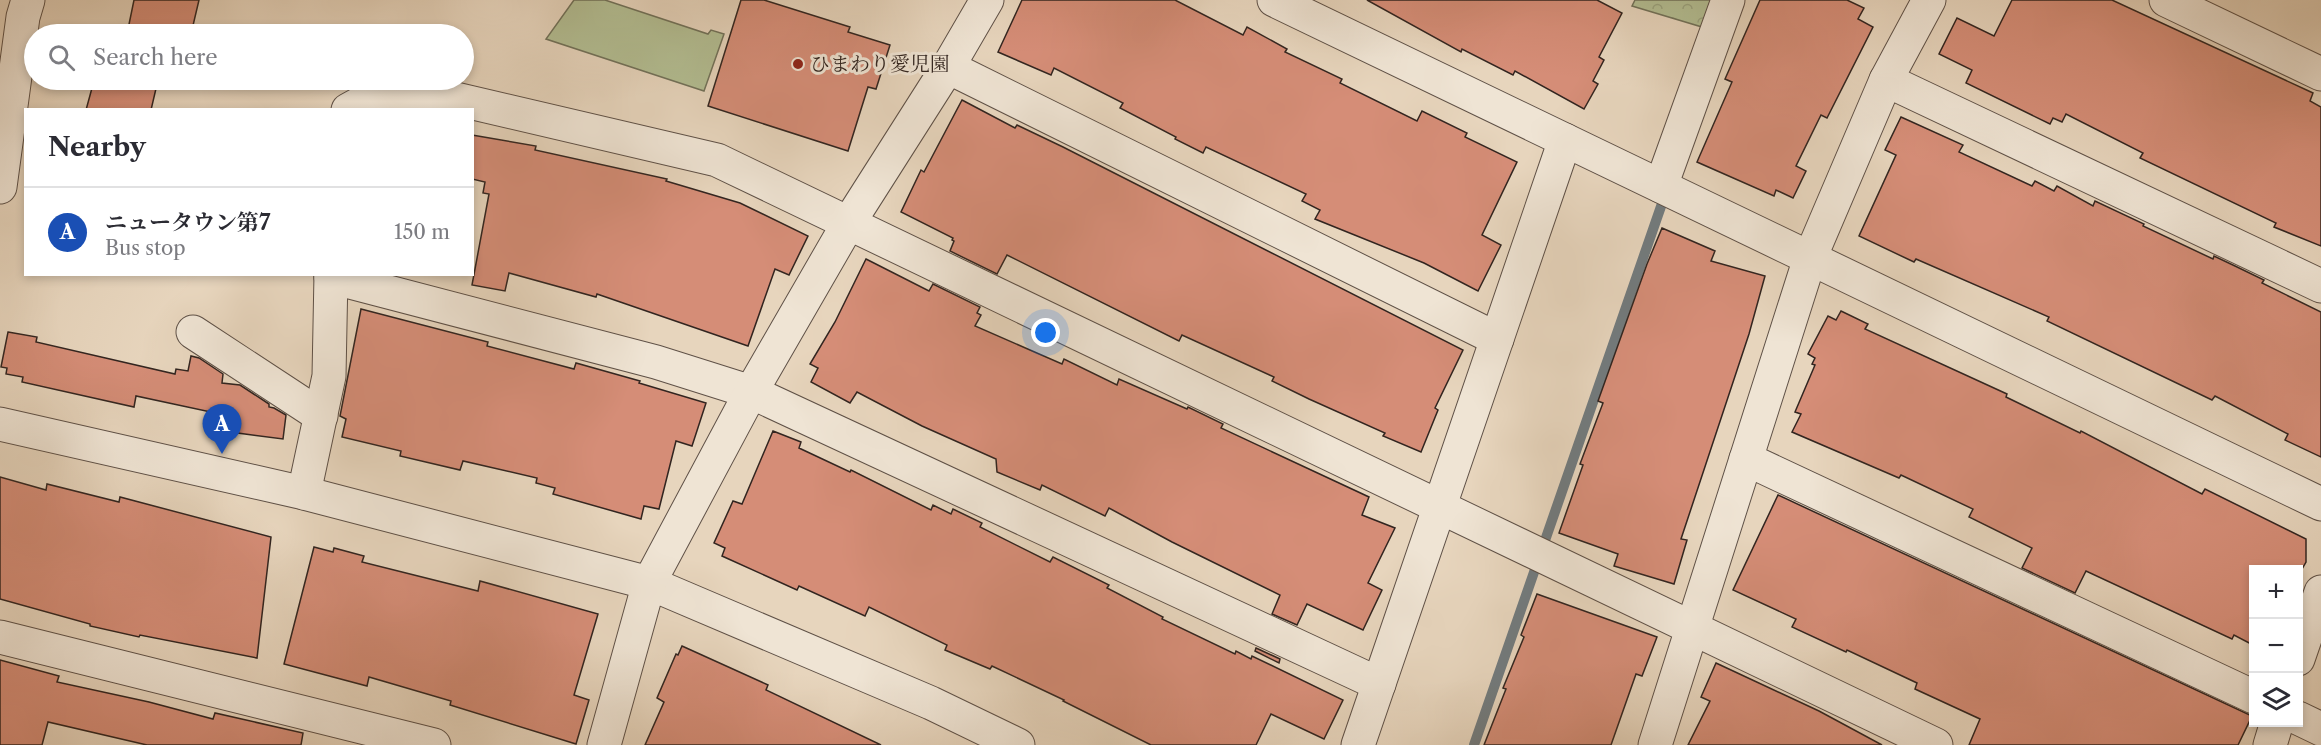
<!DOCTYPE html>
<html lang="en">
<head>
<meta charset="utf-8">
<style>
	body { margin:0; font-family:"Libre Caslon Text","Noto Serif JP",serif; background:#f2f2f3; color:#2b2b33 }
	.controls { position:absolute; right:18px; bottom:18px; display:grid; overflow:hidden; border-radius:0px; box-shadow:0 3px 9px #0003 }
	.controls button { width:54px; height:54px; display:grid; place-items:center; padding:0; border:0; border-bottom:2px solid #e1e1e2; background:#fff; color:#2b2b33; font:30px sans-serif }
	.you { position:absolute; left:1046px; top:333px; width:21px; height:21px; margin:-15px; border:4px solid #fff; border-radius:50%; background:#1a73e8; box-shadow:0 0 0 9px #1a73e833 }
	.badge { display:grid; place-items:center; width:39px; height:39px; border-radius:50%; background:#1a73e8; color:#fff; font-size:20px; font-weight:700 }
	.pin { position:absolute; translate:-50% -50px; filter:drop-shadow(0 2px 3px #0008) }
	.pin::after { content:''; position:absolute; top:32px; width:21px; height:18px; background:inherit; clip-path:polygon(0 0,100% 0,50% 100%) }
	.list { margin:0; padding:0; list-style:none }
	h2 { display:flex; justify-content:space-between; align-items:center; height:78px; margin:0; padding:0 24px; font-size:26px }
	h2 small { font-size:20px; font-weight:400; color:#7c7c81 }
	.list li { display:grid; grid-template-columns:39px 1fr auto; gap:18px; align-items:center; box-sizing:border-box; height:90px; padding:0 24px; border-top:2px solid #e1e1e2 }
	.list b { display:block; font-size:22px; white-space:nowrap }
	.list p { margin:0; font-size:20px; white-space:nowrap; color:#7c7c81 }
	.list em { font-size:20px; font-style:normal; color:#7c7c81 }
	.icon { flex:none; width:33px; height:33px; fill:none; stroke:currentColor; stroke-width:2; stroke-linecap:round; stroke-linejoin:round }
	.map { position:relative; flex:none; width:2321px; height:745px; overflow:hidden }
	.search { position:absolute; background:#fff; box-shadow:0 3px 9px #0003; left:24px; top:24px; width:450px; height:66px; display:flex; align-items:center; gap:15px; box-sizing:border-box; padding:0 21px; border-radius:33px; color:#7c7c81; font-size:22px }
	.panel { position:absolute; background:#fff; box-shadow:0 3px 9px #0003; left:24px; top:108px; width:450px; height:168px; border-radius:0px }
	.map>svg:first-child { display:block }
	.forest { fill:url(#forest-crowns); stroke:#72725a; stroke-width:1.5 }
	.green { fill:#b3be93; stroke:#72725a; stroke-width:1.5 }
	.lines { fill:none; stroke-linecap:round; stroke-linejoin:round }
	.stream { stroke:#727b7e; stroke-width:10 }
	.building { fill:#d58d77; stroke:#322520; stroke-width:1.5 }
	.minor-casing { stroke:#5f5147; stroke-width:35 }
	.minor { stroke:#efe4d4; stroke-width:33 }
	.poi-dot { fill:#8f2418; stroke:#efe4d4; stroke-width:2 }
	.labels { text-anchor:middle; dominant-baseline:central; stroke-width:6; stroke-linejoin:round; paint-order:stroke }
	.poi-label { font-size:20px; fill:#322520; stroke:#efe4d4; text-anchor:start }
</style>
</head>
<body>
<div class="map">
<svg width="2321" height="745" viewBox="0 0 2321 745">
	<defs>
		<pattern id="forest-crowns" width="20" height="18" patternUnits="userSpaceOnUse" patternTransform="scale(1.5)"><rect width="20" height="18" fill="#b3be93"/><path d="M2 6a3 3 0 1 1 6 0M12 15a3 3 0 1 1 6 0" fill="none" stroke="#9aa37e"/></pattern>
	</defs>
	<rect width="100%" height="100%" fill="#e7d5bd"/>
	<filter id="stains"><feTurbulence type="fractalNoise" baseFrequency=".00333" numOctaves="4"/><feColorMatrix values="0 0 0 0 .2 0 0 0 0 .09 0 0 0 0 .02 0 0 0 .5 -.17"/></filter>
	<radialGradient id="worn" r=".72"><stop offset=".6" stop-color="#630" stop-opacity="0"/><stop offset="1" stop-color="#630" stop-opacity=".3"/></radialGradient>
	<polygon class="forest" points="1635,0 1713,0 1702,27 1632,6"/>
	<polygon class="green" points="574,0 605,0 708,34 711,30 724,34 704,91 546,39"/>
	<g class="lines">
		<polyline class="stream" points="1474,745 1666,192"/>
	</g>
	<g class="building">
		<polygon points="134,0 199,0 191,34 127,34"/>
		<polygon points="741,0 764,0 850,27 848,32 890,45 876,89 868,87 848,151 708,106"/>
		<polygon points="1022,0 1175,0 1243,35 1247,27 1287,49 1285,52 1342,79 1340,83 1417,121 1422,111 1467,133 1465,137 1517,162 1482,235 1501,245 1478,291 1424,263 1315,219 1320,210 1302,201 1306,194 1206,147 1203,153 1175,139 1176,137 1120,108 1123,103 1054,68 1051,75 998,52"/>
		<polygon points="1367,0 1597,0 1622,13 1599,57 1604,60 1593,81 1598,84 1584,109 1515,71 1513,75 1462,49 1461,52"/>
		<polygon points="1760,0 1847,0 1864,8 1858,19 1873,27 1827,118 1821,115 1796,166 1806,171 1793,198 1776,190 1774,196 1697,162 1732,82 1725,79"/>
		<polygon points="2012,0 2112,0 2313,93 2310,101 2321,107 2321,246 2274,227 2276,223 2140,158 2143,153 2066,114 2062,122 2053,118 2050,124 1966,83 1972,70 1939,54 1957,18 1994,36"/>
		<polygon points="78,80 158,80 151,110 86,110 92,88 77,84"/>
		<polygon points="962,100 1015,128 1017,125 1063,147 1463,350 1435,408 1438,410 1421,452 1383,436 1385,433 1309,399 1272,381 1274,377 1182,335 1179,341 1007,255 997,274 950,251 954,241 952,240 953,238 901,212 921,170 924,172"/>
		<polygon points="1901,117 1963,145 1959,152 2032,186 2035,181 2054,191 2057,186 2093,206 2095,201 2144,224 2143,226 2213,259 2214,256 2235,266 2264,280 2262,283 2321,312 2321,457 2285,440 2288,434 2215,396 2212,400 2047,321 2049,317 1916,259 1914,262 1859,236 1896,155 1885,150"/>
		<polygon points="472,135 536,146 535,150 667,179 666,181 740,203 808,236 789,275 775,269 748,346 597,294 596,297 509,273 505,291 472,285 489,194 483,193 485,182 472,179"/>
		<polygon points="1662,228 1715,251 1711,261 1765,276 1749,334 1681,539 1687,540 1674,584 1614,566 1618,554 1559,533 1583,465 1580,464 1603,403 1598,401 1647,264"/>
		<polygon points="866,259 929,291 933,284 980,307 977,313 981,315 975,326 1062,364 1064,359 1117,385 1119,379 1187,409 1188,407 1223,424 1221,428 1369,497 1362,515 1395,528 1368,583 1382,590 1363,630 1307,604 1297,625 1272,614 1280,595 1172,542 1109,508 1105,516 1042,485 1040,490 997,472 996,459 922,426 857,392 850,403 811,382 818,368 810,364 835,322"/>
		<polygon points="361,309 488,342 487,346 574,369 576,363 640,381 639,383 706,403 692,446 676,441 659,509 644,506 641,519 553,494 555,488 536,483 537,478 463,461 460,470 400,456 401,451 342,437 346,419 340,416"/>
		<polygon points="1841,311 1868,324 1865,329 2007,394 2006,397 2080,433 2081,431 2202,494 2205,489 2306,539 2306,562 2298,576 2298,570 2253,570 2253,645 2234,635 2232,639 2086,571 2075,593 2022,568 2032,548 1969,517 1973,509 1901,475 1899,478 1792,432 1801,414 1795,412 1815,365 1812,364 1815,358 1808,354 1828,316 1836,320"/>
		<polygon points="8,332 37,337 36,342 175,374 176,369 188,371 191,356 199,358 223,374 222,383 240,385 269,404 269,407 274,408 286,415 283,439 223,431 225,415 136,396 134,407 22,382 23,377 6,374 7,368 1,367"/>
		<polygon points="773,431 801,442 799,448 850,472 851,470 931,510 933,505 951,514 953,509 982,523 980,527 1050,562 1053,557 1109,585 1107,588 1163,617 1162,619 1235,654 1236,651 1251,659 1252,656 1343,700 1324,739 1271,714 1256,745 1151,745 1063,701 1064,700 992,666 990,669 945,650 947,645 869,607 865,616 799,586 797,590 722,556 725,548 714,543 733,501 742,504"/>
		<polygon points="0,477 46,490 47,484 119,502 120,497 271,537 257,658 140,635 139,637 90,626 90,624 0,599"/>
		<polygon points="1778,495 2252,716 2238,745 1969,745 1980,719 1915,689 1917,683 1847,650 1846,652 1792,627 1796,619 1733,590"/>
		<polygon points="314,547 333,552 334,548 364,556 362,562 478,591 480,581 598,614 574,695 589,700 576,744 450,705 451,701 369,677 367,686 284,664"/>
		<polygon points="1537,594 1657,637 1642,676 1636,674 1611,745 1484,745 1506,689 1503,688 1524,637 1521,635"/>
		<polygon points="682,646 768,685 766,690 881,745 645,745 664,702 657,698 676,654 678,655"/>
		<polygon points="1256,648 1280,659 1279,663 1255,651"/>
		<polygon points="0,660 59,676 57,682 149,702 213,719 215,713 303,733 301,745 147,745 48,722 42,745 0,745"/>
		<polygon points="1716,663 1819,711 1882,745 1688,745 1710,701 1701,697"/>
	</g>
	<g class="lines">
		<g class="minor-casing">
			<g id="minor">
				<polyline points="1274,0 2321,504"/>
				<polyline points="2166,0 2321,74"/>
				<polyline points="948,67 1497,339"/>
				<polyline points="1886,80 2321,286"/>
				<polyline points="348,110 377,94 456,99 717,160 1936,745"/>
				<polyline points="1661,186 1728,0"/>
				<polyline points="0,187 23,17 28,0"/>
				<polyline points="331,277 656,362 751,392 1379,684"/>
				<polyline points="193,332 321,416"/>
				<polyline points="0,424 304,493 649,583 931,703 1018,745"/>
				<polyline points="1746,459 2254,697"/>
				<polyline points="304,493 329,376 331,274"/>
				<polyline points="0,637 434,745"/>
				<polyline points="2298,659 2321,592"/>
				<polyline points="2298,718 2321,729"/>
				<polyline points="604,745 649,583 751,392 848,224 948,67 987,0"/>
				<polyline points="1358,745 1565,140"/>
				<polyline points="1655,745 1810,258 1886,80 1929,0"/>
				<polyline points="2270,745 2277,722"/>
			</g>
		</g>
		<use href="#minor" class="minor"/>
	</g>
	<circle class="poi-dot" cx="798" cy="64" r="6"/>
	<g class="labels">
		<g class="poi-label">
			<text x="810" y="64">ひまわり愛児園</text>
		</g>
	</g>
	<rect width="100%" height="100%" filter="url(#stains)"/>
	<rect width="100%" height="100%" fill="url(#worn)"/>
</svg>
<div class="controls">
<button>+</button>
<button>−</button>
<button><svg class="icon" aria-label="layers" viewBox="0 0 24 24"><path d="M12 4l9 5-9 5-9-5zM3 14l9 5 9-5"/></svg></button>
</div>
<div class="you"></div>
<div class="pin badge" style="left:222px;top:454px;background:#1a4fb4">A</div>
<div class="search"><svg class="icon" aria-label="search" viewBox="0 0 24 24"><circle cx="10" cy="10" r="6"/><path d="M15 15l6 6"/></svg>Search here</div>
<section class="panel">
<h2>Nearby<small></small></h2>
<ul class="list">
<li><span class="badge" style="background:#1a4fb4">A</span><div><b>ニュータウン第7</b><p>Bus stop</p></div><em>150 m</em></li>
</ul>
</section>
</div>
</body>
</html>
